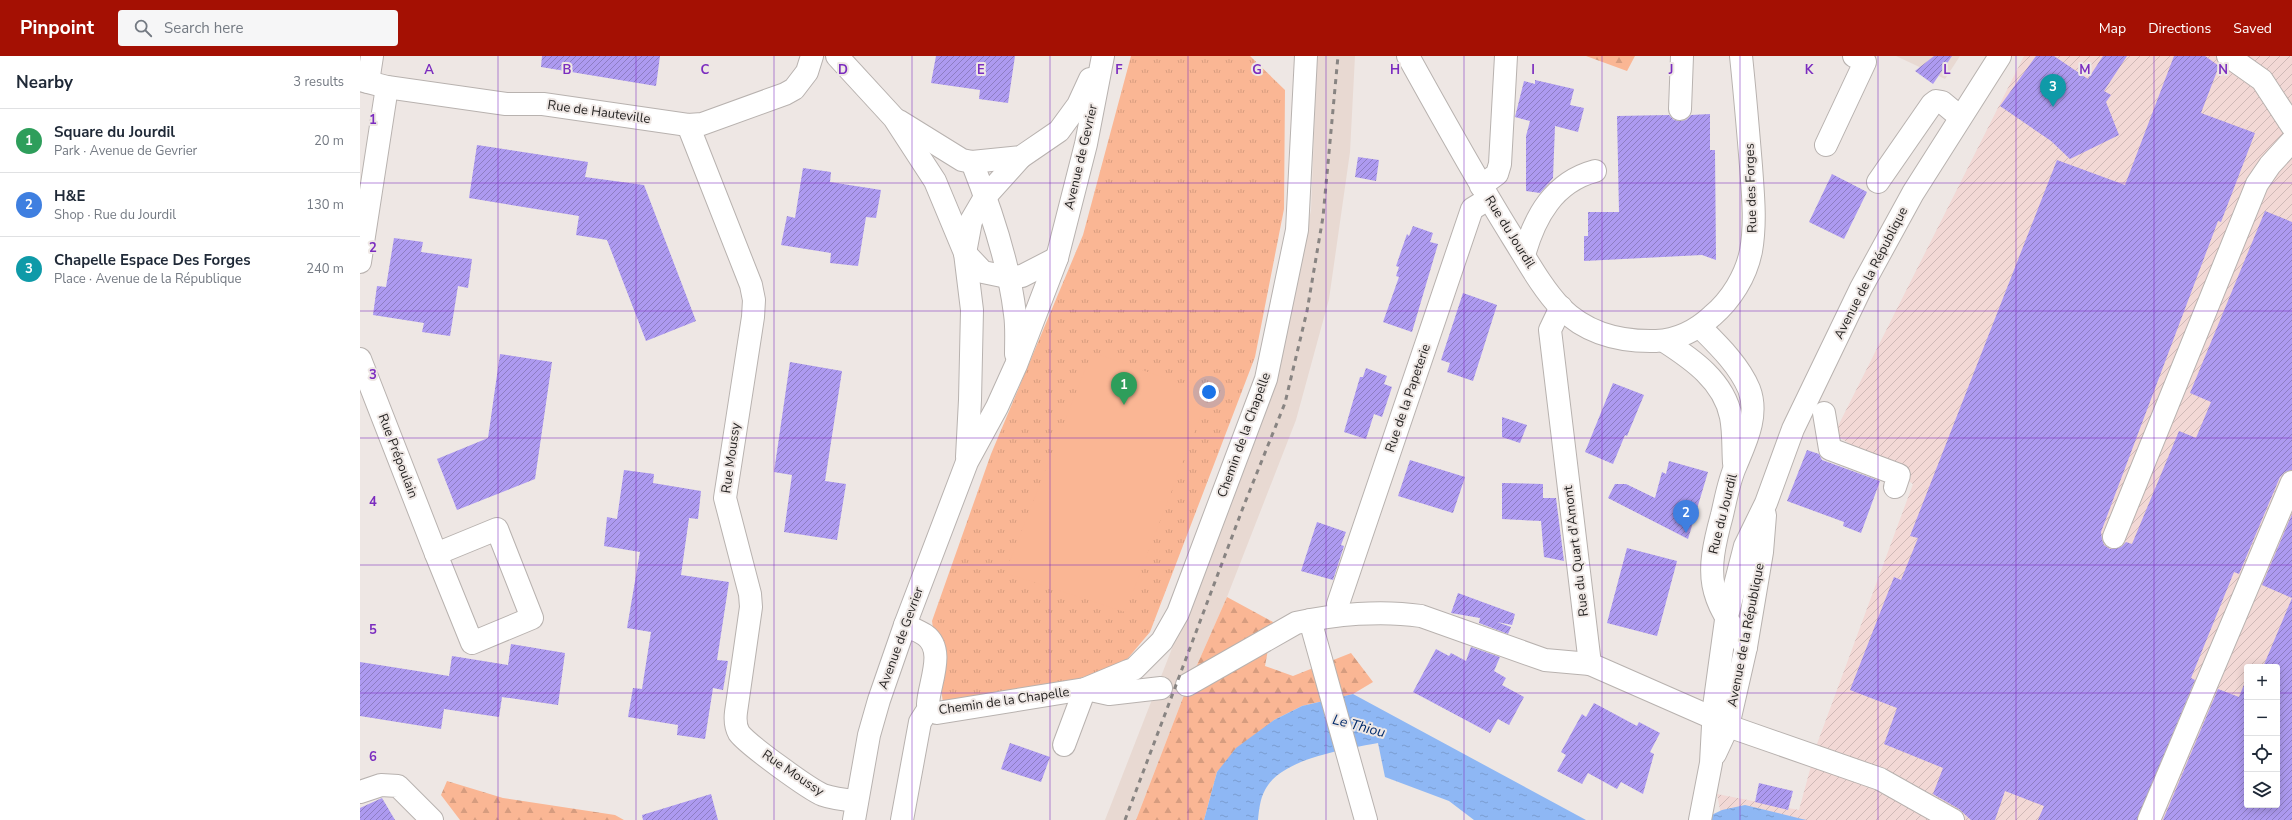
<!DOCTYPE html>
<html lang="en">
<head>
<meta charset="utf-8">
<style>
	body { margin:0; font-family:"Nunito Sans",sans-serif; background:#f6f6f7; color:#1f2937 }
	.controls { position:absolute; right:12px; bottom:12px; display:grid; overflow:hidden; border-radius:4px; box-shadow:0 2px 10px #0003 }
	.controls button { width:36px; height:36px; display:grid; place-items:center; padding:0; border:0; border-bottom:1px solid #e0e1e3; background:#fff; color:#1f2937; font:20px sans-serif }
	.you { position:absolute; left:849px; top:336px; width:14px; height:14px; margin:-10px; border:3px solid #fff; border-radius:50%; background:#1a73e8; box-shadow:0 0 0 6px #1a73e833 }
	.badge { display:grid; place-items:center; width:26px; height:26px; border-radius:50%; background:#a41003; color:#fff; font-size:13px; font-weight:700 }
	.pin { position:absolute; translate:-50% -33px; filter:drop-shadow(0 1px 2px #0008) }
	.pin::after { content:''; position:absolute; top:21px; width:14px; height:12px; background:inherit; clip-path:polygon(0 0,100% 0,50% 100%) }
	.list { margin:0; padding:0; list-style:none }
	h2 { display:flex; justify-content:space-between; align-items:center; height:52px; margin:0; padding:0 16px; font-size:17px }
	h2 small { font-size:13px; font-weight:400; color:#747a83 }
	.list li { display:grid; grid-template-columns:26px 1fr auto; gap:12px; align-items:center; box-sizing:border-box; height:64px; padding:0 16px; border-top:1px solid #e0e1e3 }
	.list b { display:block; font-size:15px; white-space:nowrap }
	.list p { margin:0; font-size:13px; white-space:nowrap; color:#747a83 }
	.list em { font-size:13px; font-style:normal; color:#747a83 }
	.icon { flex:none; width:22px; height:22px; fill:none; stroke:currentColor; stroke-width:2; stroke-linecap:round; stroke-linejoin:round }
	.map { position:relative; flex:none; width:1932px; height:764px; overflow:hidden }
	header { display:flex; align-items:center; gap:24px; box-sizing:border-box; height:56px; padding:0 20px; background:#a41003; color:#fff }
	header strong { font-size:19px }
	nav { display:flex; gap:22px; margin-inline-start:auto; font-size:14px }
	.search { width:280px; height:36px; background:#f6f6f7; display:flex; align-items:center; gap:10px; box-sizing:border-box; padding:0 14px; border-radius:4px; color:#747a83; font-size:15px }
	main { display:flex }
	aside { flex:1; background:#fff }
	.map>svg:first-child { display:block }
	.industrial { fill:url(#industrial-furrows); fill-rule:evenodd }
	.built { fill:#e8d9d2 }
	.grass { fill:url(#grass-tufts) }
	.forest { fill:url(#forest-firs) }
	.pitch { fill:#fab694 }
	.water { fill:url(#water-ripples) }
	.building { fill:url(#building-hatch) }
	.lines { fill:none; stroke-linecap:round; stroke-linejoin:round }
	.minor-casing { stroke:#b8b2af; stroke-width:24 }
	.major-casing { stroke:#b8b2af; stroke-width:24 }
	.minor { stroke:#fff; stroke-width:22 }
	.major { stroke:#fff; stroke-width:22 }
	.rail { stroke:#888482; stroke-width:3; stroke-dasharray:5 5; stroke-linecap:butt }
	.grid { fill:none; stroke:#7b2cbf; stroke-width:1; stroke-opacity:0.55 }
	.labels { text-anchor:middle; dominant-baseline:central; stroke-width:4; stroke-linejoin:round; paint-order:stroke }
	.street-label { font-size:13px; fill:#262423; stroke:#eee7e4 }
	.water-label { font-size:14px; font-style:italic; fill:#002b6c; stroke:#eee7e4 }
	.grid-label { font-size:13px; text-anchor:middle; font-weight:bold; fill:#7b2cbf; stroke:#eee7e4; stroke-width:4; stroke-linejoin:round; paint-order:stroke }
</style>
</head>
<body>
<header>
<strong>Pinpoint</strong>
<div class="search"><svg class="icon" aria-label="search" viewBox="0 0 24 24"><circle cx="10" cy="10" r="6"/><path d="M15 15l6 6"/></svg>Search here</div>
<nav><a>Map</a><a>Directions</a><a>Saved</a></nav>
</header>
<main>
<aside>
<h2>Nearby<small>3 results</small></h2>
<ul class="list">
<li><span class="badge" style="background:#2e9e5b">1</span><div><b>Square du Jourdil</b><p>Park · Avenue de Gevrier</p></div><em>20 m</em></li>
<li><span class="badge" style="background:#3f7fe0">2</span><div><b>H&amp;E</b><p>Shop · Rue du Jourdil</p></div><em>130 m</em></li>
<li><span class="badge" style="background:#0f9aa8">3</span><div><b>Chapelle Espace Des Forges</b><p>Place · Avenue de la République</p></div><em>240 m</em></li>
</ul>
</aside>
<div class="map">
<svg width="1932" height="764" viewBox="0 0 1932 764">
	<defs>
		<pattern id="industrial-furrows" width="10" height="10" patternUnits="userSpaceOnUse"><rect width="10" height="10" fill="#f2d8d5"/><path d="M-1 1l2-2M0 10L10 0M9 11l2-2" fill="none" stroke="#cfb9b7"/></pattern>
		<pattern id="grass-tufts" width="24" height="20" patternUnits="userSpaceOnUse"><rect width="24" height="20" fill="#fab694"/><path d="M3 7l-1-3M5 7V3M7 7l1-3M15 17l-1-3M17 17v-4M19 17l1-3" fill="none" stroke="#d69c7f"/></pattern>
		<pattern id="forest-firs" width="22" height="20" patternUnits="userSpaceOnUse"><rect width="22" height="20" fill="#fab694"/><path d="M5 1l3.5 6h-7zM16 11l3.5 6h-7z" fill="#d69c7f"/></pattern>
		<pattern id="water-ripples" width="26" height="14" patternUnits="userSpaceOnUse"><rect width="26" height="14" fill="#8eb7f4"/><path d="M2 4q2-2 4 0t4 0M15 11q2-2 4 0t4 0" fill="none" stroke="#7a9dd1"/></pattern>
		<pattern id="building-hatch" width="6" height="6" patternUnits="userSpaceOnUse"><rect width="6" height="6" fill="#ad9af0"/><path d="M-1 1l2-2M0 6l6-6M5 7l2-2" fill="none" stroke="#8d7dc2"/></pattern>
	</defs>
	<rect width="100%" height="100%" fill="#eee7e4"/>
	<path class="industrial" d="M1664 0H1932V764H1362L1357 738 1439 754 1457 688 1553 428 1474 378ZM1887 611H1917V749H1887Z"/>
	<g class="built">
		<polygon points="957,0 995,0 990,96 969,243 936,364 867,541 826,634 776,764 745,764 875,431 923,292 951,154"/>
		<polygon points="1536,0 1600,0 1585,23"/>
	</g>
	<polygon class="grass" points="771,0 890,0 925,34 924,153 895,301 790,576 763,608 717,623 583,647 572,565 631,398 723,179"/>
	<g class="forest">
		<polygon points="1226,0 1275,0 1267,15"/>
		<polygon points="867,541 913,566 905,610 933,620 991,597 1013,626 993,638 942,650 914,664 857,716 844,764 776,764 826,634"/>
		<polygon points="87,725 143,742 255,759 264,764 100,764 81,739"/>
	</g>
	<polygon class="pitch" points="732,296 849,338 765,556 645,517"/>
	<g class="water">
		<path d="M993 638 1226 764H1114L1089 745 1025 721 1018 687C987 693 921 702 905 734 900 743 899 754 898 764H844L857 716 876 692 914 664 942 650Z"/>
		<polygon points="1385,749 1442,763 1447,764 1341,764 1362,754"/>
	</g>
	<g class="building">
		<polygon points="182,0 300,0 296,30 181,11"/>
		<polygon points="576,0 655,0 648,47 619,43 620,34 571,27"/>
		<polygon points="1574,0 1592,0 1573,28 1555,15"/>
		<polygon points="1676,0 1694,0 1728,23 1743,0 1767,0 1744,35 1751,39 1746,46 1759,79 1710,103 1691,85 1640,50"/>
		<polygon points="1814,0 1845,0 1859,10 1841,57 1895,77 1861,166 1858,165 1741,476 1742,483 1744,489 1750,493 1761,491 1766,486 1772,488 1819,375 1836,382 1851,346 1830,337 1905,155 1932,166 1932,414 1925,416 1920,421 1879,518 1874,516 1831,622 1835,624 1777,764 1678,764 1684,750 1645,735 1635,764 1611,764 1599,753 1573,738 1583,712 1524,688 1537,652 1490,634 1534,521 1541,524 1558,482 1550,480 1697,104 1765,129"/>
		<polygon points="1175,24 1214,33 1210,49 1224,52 1218,76 1195,70 1193,122 1180,137 1166,135 1166,80 1170,65 1155,61 1164,25 1175,28"/>
		<polygon points="1350,58 1350,94 1355,94 1356,204 1342,199 1224,205 1224,180 1228,180 1228,156 1259,156 1257,60 1309,59 1314,64 1320,65 1326,64 1331,59"/>
		<polygon points="117,89 228,106 225,121 284,129 336,265 286,285 247,184 216,179 219,160 109,142"/>
		<polygon points="998,101 1019,104 1016,125 995,121"/>
		<polygon points="443,112 471,116 470,126 521,134 516,162 506,161 498,210 470,207 471,197 421,189 427,160 435,162"/>
		<polygon points="1472,118 1507,136 1484,183 1449,166"/>
		<polygon points="1053,170 1073,177 1070,186 1078,188 1052,276 1023,266 1039,221 1036,220 1039,211 1036,210 1047,178 1049,180"/>
		<polygon points="34,182 63,186 61,196 112,203 108,232 98,230 90,280 62,276 64,267 13,259 17,230 26,231"/>
		<polygon points="1103,237 1137,249 1113,325 1087,316 1090,307 1081,304"/>
		<polygon points="140,298 192,306 175,423 97,454 77,403 128,382"/>
		<polygon points="430,306 482,315 465,425 486,428 477,484 424,476 432,419 414,416"/>
		<polygon points="1006,312 1027,320 1024,328 1032,331 1022,361 1014,358 1006,383 984,376 1000,321 1003,321"/>
		<polygon points="1253,327 1284,339 1267,380 1265,379 1253,408 1225,396"/>
		<polygon points="1142,361 1167,369 1160,387 1142,381"/>
		<polygon points="1447,394 1459,398 1462,404 1520,425 1501,477 1483,470 1484,466 1427,445"/>
		<polygon points="1050,404 1105,421 1093,457 1038,440"/>
		<polygon points="1309,405 1348,416 1328,483 1248,442 1255,428 1266,428 1295,442 1302,416 1306,418"/>
		<polygon points="264,414 294,418 293,427 341,435 338,463 329,462 321,519 369,526 357,604 368,605 363,634 353,632 345,683 317,679 318,669 268,661 273,632 282,633 291,576 267,572 280,496 244,490 247,461 257,463"/>
		<polygon points="1142,427 1183,428 1183,442 1196,442 1204,505 1184,501 1181,465 1142,463"/>
		<polygon points="1932,458 1932,542 1902,529"/>
		<polygon points="957,466 986,476 981,489 984,490 973,524 941,515"/>
		<polygon points="1267,492 1317,505 1297,580 1247,567"/>
		<polygon points="1098,537 1155,558 1152,569 1137,566 1151,571 1148,578 1119,567 1120,562 1091,557"/>
		<polygon points="1932,542 1932,764 1803,764 1858,633 1879,641 1885,626 1887,749 1917,749 1917,611 1903,611"/>
		<polygon points="151,588 205,597 198,649 142,641 139,661 84,653 81,673 0,660 0,606 89,620 92,600 148,609"/>
		<polygon points="1111,591 1140,601 1134,615 1146,622 1142,629 1164,641 1149,669 1138,663 1130,677 1053,636 1076,593 1089,600 1091,597 1106,605"/>
		<polygon points="1234,647 1277,670 1279,666 1300,677 1290,696 1294,698 1283,738 1261,726 1257,733 1228,717 1222,728 1197,715 1206,699 1201,696 1222,658 1226,661"/>
		<polygon points="650,687 690,701 681,726 641,713"/>
		<polygon points="1399,727 1433,735 1428,754 1395,746"/>
		<polygon points="351,738 358,764 283,764 282,759"/>
		<polygon points="22,742 35,764 0,764 0,752"/>
	</g>
	<g class="lines">
		<g class="minor-casing">
			<g id="minor">
				<polyline points="477,0 534,62 575,125 605,197 612,254 610,344 607,401"/>
				<path d="M1048 0C1082 61 1116 123 1153 182 1168 206 1182 232 1201 252 1227 278 1260 286 1296 285 1317 284 1337 274 1352 260 1371 244 1386 220 1391 195 1396 167 1393 138 1391 110 1388 74 1385 37 1381 0"/>
				<polyline points="1868,0 1902,24 1932,70"/>
				<polyline points="0,24 27,31 146,48 183,48 328,69 342,68 425,38 434,33 447,16 452,0"/>
				<polyline points="8,26 12,0"/>
				<polyline points="1320,53 1322,0"/>
				<polyline points="539,65 602,104 612,106 661,101 699,75 718,49 730,23"/>
				<path d="M328 69 391 229 394 244 393 261 365 442 390 538 391 551 376 656C375 664 375 670 379 677 388 689 449 733 463 739 474 743 486 744 497 745"/>
				<polyline points="1466,89 1505,6 1494,0"/>
				<path d="M612 106C631 154 649 207 655 258 657 271 656 285 656 298"/>
				<polyline points="1518,126 1572,48 1576,45 1582,46 1600,61"/>
				<polyline points="1121,130 1137,118 1140,108 1146,0"/>
				<polyline points="605,197 611,165 625,141 661,101"/>
				<polyline points="605,197 623,216 647,221 662,220 697,202"/>
				<path d="M1164 199C1175 160 1194 126 1235 115"/>
				<polyline points="0,206 27,31"/>
				<polyline points="1201,251 1190,274 1230,608 1353,662"/>
				<path d="M1340 271C1358 289 1379 309 1389 333 1399 359 1386 385 1376 409 1369 424 1366 442 1362 459 1345 521 1348 539 1386 591"/>
				<path d="M1304 285C1332 303 1364 325 1371 361 1374 376 1373 392 1374 407"/>
				<polyline points="0,303 76,498"/>
				<polyline points="1464,357 1470,393 1539,419 1535,431"/>
				<polygon points="137,473 172,562 112,587 76,498"/>
				<polyline points="1754,481 1897,128 1910,109 1932,85"/>
				<polyline points="978,548 1112,153 1128,143"/>
				<polyline points="950,564 1006,764"/>
				<path d="M545 569C551 572 559 575 565 579 586 594 569 627 568 648L569 652 577 657 725 633 768 615 774 613 802 585 818 557 906 323 937 174 946 0"/>
				<path d="M827 629 936 567C975 558 1021 554 1061 560L1185 604 1230 608"/>
				<polyline points="726,633 749,638 801,632"/>
				<polyline points="1368,670 1520,723 1593,764"/>
				<polyline points="704,689 725,633"/>
				<polyline points="0,736 21,729 38,730 72,764"/>
				<polyline points="494,764 509,679 519,644 545,569 607,406 637,351 656,309 697,202 726,88 743,0"/>
				<polyline points="542,764 560,666 569,652"/>
				<polyline points="1789,764 1932,426"/>
			</g>
		</g>
		<g class="major-casing">
			<g id="major">
				<polyline points="1355,698 1368,670 1386,591 1402,496 1405,459"/>
				<polyline points="1340,764 1351,707 1354,651 1366,564 1385,490 1406,447 1433,373 1501,232 1553,137 1640,0"/>
			</g>
		</g>
		<use href="#minor" class="minor"/>
		<use href="#major" class="major"/>
		<polyline class="rail" points="765,764 884,449 925,347 947,255 963,161 978,0"/>
	</g>
	<path class="grid" d="M138 0V764M276 0V764M414 0V764M552 0V764M690 0V764M828 0V764M966 0V764M1104 0V764M1242 0V764M1380 0V764M1518 0V764M1656 0V764M1794 0V764M0 127H1932M0 255H1932M0 382H1932M0 509H1932M0 637H1887M1917 637H1932"/>
	<g class="labels">
		<g class="street-label">
			<text transform="translate(239 56) rotate(8)">Rue de Hauteville</text>
			<text transform="translate(721 101) rotate(-77)">Avenue de Gevrier</text>
			<text transform="translate(1391 132) rotate(-92)">Rue des Forges</text>
			<text transform="translate(1150 176) rotate(58)">Rue du Jourdil</text>
			<text transform="translate(1511 217) rotate(-63)">Avenue de la République</text>
			<text transform="translate(1048 342) rotate(-71)">Rue de la Papeterie</text>
			<text transform="translate(884 379) rotate(-70)">Chemin de la Chapelle</text>
			<text transform="translate(38 400) rotate(69)">Rue Prépoulain</text>
			<text transform="translate(371 402) rotate(-82)">Rue Moussy</text>
			<text transform="translate(1363 458) rotate(-76)">Rue du Jourdil</text>
			<text transform="translate(1216 495) rotate(-97)">Rue du Quart d'Amont</text>
			<text transform="translate(1386 579) rotate(-79)">Avenue de la République</text>
			<text transform="translate(541 582) rotate(-70)">Avenue de Gevrier</text>
			<text transform="translate(644 645) rotate(-8)">Chemin de la Chapelle</text>
			<text transform="translate(433 717) rotate(34)">Rue Moussy</text>
		</g>
		<g class="water-label">
			<text transform="translate(999 670) rotate(15)">Le Thiou</text>
		</g>
	</g>
	<g class="grid-label">
		<text x="69" y="18">A</text>
		<text x="207" y="18">B</text>
		<text x="345" y="18">C</text>
		<text x="483" y="18">D</text>
		<text x="621" y="18">E</text>
		<text x="759" y="18">F</text>
		<text x="897" y="18">G</text>
		<text x="1035" y="18">H</text>
		<text x="1173" y="18">I</text>
		<text x="1311" y="18">J</text>
		<text x="1449" y="18">K</text>
		<text x="1587" y="18">L</text>
		<text x="1725" y="18">M</text>
		<text x="1863" y="18">N</text>
		<text x="13" y="68">1</text>
		<text x="13" y="196">2</text>
		<text x="13" y="323">3</text>
		<text x="13" y="450">4</text>
		<text x="13" y="578">5</text>
		<text x="13" y="705">6</text>
	</g>
</svg>
<div class="controls">
<button>+</button>
<button>−</button>
<button><svg class="icon" aria-label="locate" viewBox="0 0 24 24"><circle cx="12" cy="12" r="6"/><path d="M12 2v4M12 18v4M2 12h4M18 12h4"/></svg></button>
<button><svg class="icon" aria-label="layers" viewBox="0 0 24 24"><path d="M12 4l9 5-9 5-9-5zM3 14l9 5 9-5"/></svg></button>
</div>
<div class="you"></div>
<div class="pin badge" style="left:764px;top:349px;background:#2e9e5b">1</div>
<div class="pin badge" style="left:1326px;top:477px;background:#3f7fe0">2</div>
<div class="pin badge" style="left:1693px;top:51px;background:#0f9aa8">3</div>
</div>
</main>
</body>
</html>
